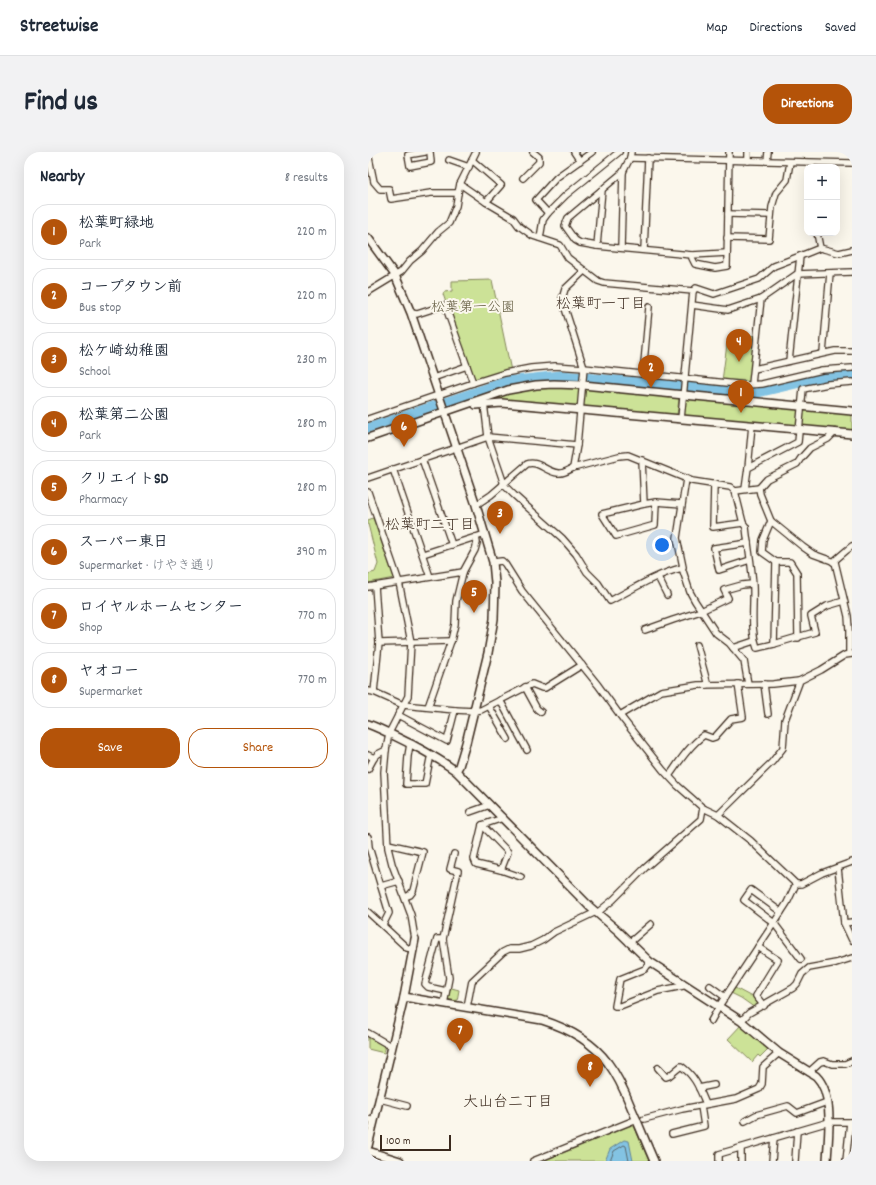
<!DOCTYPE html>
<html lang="en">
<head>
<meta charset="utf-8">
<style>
	body { margin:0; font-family:Dekko,"Klee One",sans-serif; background:#f2f2f3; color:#1f2937 }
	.controls { position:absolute; right:12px; top:12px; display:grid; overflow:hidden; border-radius:8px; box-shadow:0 4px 16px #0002 }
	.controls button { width:36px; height:36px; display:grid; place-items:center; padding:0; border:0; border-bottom:1px solid #e0e1e3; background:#fff; color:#1f2937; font:20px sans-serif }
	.scale { position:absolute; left:12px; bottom:10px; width:71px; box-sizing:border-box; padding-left:4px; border:2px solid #3b2a1e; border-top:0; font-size:11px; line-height:14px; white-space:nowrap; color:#3b2a1e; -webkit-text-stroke:3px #fbf7ec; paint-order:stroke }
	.you { position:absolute; left:294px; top:393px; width:14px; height:14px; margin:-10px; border:3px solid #fff; border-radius:50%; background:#1a73e8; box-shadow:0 0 0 6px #1a73e833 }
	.badge { display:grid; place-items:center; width:26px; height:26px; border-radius:50%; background:#b45309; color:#fff; font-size:13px; font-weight:700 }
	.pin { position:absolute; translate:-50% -33px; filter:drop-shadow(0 1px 2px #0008) }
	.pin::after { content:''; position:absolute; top:21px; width:14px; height:12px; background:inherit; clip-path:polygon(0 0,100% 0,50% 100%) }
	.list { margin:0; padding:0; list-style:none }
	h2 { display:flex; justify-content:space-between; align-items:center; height:52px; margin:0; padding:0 16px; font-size:17px }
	h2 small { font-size:13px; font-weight:400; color:#747a83 }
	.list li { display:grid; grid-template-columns:26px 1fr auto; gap:12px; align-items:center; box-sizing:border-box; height:56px; margin:0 8px 8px; padding:0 8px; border:1px solid #e0e1e3; border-radius:16px }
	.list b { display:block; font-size:15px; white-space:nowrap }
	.list p { margin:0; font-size:13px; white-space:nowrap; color:#747a83 }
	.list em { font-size:13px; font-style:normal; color:#747a83 }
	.actions { display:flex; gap:8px; padding:12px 16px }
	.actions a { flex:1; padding:9px 0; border:1px solid #b45309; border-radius:16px; text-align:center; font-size:14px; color:#b45309 }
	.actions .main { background:#b45309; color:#fff }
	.map { position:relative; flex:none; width:484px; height:1009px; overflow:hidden; border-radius:16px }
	header { display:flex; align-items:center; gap:24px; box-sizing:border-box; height:56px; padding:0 20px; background:#fff; border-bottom:1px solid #e0e1e3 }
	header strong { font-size:19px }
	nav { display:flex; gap:22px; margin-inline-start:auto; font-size:14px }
	.intro { display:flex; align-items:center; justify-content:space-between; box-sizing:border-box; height:96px; padding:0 24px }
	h1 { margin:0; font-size:28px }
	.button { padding:10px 18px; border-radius:16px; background:#b45309; color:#fff; font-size:14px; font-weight:700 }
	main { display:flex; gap:24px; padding:0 24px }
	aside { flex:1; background:#fff; border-radius:16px; box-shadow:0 4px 16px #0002 }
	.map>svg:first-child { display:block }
	.green { fill:#cce297; stroke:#84865a }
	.water { fill:#83c3e3; stroke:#668694 }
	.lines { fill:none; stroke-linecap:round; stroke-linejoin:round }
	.shore { stroke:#58676d; stroke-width:1 }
	.river { stroke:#83c3e3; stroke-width:9 }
	.minor-casing { stroke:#3b2a1e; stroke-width:8 }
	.tertiary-casing { stroke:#3b2a1e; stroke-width:10 }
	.minor { stroke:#fbf7ec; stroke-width:5.5 }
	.tertiary { stroke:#fbf7ec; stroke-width:7 }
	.labels { text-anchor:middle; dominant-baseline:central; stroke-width:4; stroke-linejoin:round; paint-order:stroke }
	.park-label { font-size:14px; fill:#5f583c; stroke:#fbf7ec }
	.neighbourhood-label { font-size:15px; fill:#3b2a1e; stroke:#fbf7ec }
</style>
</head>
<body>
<header>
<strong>Streetwise</strong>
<nav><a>Map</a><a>Directions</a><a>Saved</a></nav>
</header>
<div class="intro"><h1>Find us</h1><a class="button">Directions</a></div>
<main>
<aside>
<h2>Nearby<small>8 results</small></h2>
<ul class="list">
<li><span class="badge">1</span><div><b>松葉町緑地</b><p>Park</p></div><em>220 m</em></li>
<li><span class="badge">2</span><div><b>コープタウン前</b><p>Bus stop</p></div><em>220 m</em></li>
<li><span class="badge">3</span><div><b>松ケ崎幼稚園</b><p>School</p></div><em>230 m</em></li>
<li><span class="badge">4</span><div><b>松葉第二公園</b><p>Park</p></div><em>280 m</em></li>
<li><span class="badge">5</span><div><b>クリエイトSD</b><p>Pharmacy</p></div><em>280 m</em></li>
<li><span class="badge">6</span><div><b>スーパー東日</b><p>Supermarket · けやき通り</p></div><em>390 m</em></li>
<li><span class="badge">7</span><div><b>ロイヤルホームセンター</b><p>Shop</p></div><em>770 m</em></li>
<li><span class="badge">8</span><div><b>ヤオコー</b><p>Supermarket</p></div><em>770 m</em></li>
</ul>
<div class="actions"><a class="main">Save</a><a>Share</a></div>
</aside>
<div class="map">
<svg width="484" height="1009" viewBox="0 0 484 1009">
	<rect width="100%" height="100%" fill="#fbf7ec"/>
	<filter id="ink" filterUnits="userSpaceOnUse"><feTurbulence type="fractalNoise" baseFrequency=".025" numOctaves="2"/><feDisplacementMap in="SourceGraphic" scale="8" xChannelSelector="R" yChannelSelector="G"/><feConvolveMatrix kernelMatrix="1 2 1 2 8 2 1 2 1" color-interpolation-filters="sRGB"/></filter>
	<g filter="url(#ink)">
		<g class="green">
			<polygon points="124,128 143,219 105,230 75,142 76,140 84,139 84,129"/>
			<polygon points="386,183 387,185 383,231 354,229 359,192"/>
			<polygon points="169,235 211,235 212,237 210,254 120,249 119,248 120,246"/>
			<polygon points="218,236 310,245 311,247 309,263 308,265 215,255 217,237"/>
			<polygon points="319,246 429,256 430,258 429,274 316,264 317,247"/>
			<polygon points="437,257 484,262 484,280 433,274 435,258"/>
			<polygon points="5,366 26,426 0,431 0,422 7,420 10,412 0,372 0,368"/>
			<polygon points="80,835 91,838 89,849 78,847"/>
			<polygon points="367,836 382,844 384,843 391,851 391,853 387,856 373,846 363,841"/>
			<polygon points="374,872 400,897 392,905 390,903 384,910 360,887"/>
			<polygon points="0,883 18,893 16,901 0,897"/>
			<polygon points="264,973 266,974 281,1009 175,1009"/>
		</g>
		<polygon class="water" points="256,988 261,989 265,1009 237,1009 242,997"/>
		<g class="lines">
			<polyline class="shore" points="242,1009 246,999 256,993 258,994 261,1009"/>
			<polyline class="river" points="0,276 139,229 193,223 389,241 461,224 484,224"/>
			<g class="minor-casing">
				<g id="minor">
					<polyline points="57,0 40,3 42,14 63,10 62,0"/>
					<polyline points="206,0 212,9"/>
					<polyline points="0,1 6,30 12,37 21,37 23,47 63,41 90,41"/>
					<polyline points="262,6 484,11"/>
					<polyline points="81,8 101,15"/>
					<polyline points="104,8 133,33 118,50"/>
					<polyline points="380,9 380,0"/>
					<polyline points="399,9 400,0"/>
					<polyline points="255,20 200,66 197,74 207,88 212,91 229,94 324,103 359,101"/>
					<polyline points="155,26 171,10 171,5 165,0"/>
					<polyline points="92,32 118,50 145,66 151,74 165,84 192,93 200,106 230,129 236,131 325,139 313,267"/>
					<polyline points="180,61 168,48 189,25 224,0"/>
					<polyline points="360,62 403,63"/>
					<polyline points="449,81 452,96 471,101 484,98"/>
					<polyline points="172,86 175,68 180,61 198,43 251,0"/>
					<polyline points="359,86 401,87 404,55 408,41 419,28 422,10"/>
					<polyline points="229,94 234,38"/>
					<polyline points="253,96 255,20 262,6 263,0"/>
					<polyline points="276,98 280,6"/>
					<polyline points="324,103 324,106 327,112 347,116 359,114 361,0"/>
					<polyline points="216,119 197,137 194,147 216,216 209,293 205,316 251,304 260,303 324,329 362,335 367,339 391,336 392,342 403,369 435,395 445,402 467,410 480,464 481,478 481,502"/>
					<polyline points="325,139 328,136 346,142 391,127 406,114 432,104"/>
					<polyline points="0,140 33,120 42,109 54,99 70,80 81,71 88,54 90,41 92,32 108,0"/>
					<polyline points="324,153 360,158 393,147 429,122 484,120"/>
					<polyline points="43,161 49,162 77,153 105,231"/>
					<polyline points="455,201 462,121"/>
					<polyline points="421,209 432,104 452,96"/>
					<polyline points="386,217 467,199 484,199"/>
					<polyline points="275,222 281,155"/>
					<polyline points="65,226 99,214"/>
					<polyline points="384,232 393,147"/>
					<polyline points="116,251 120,285 136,332"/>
					<polyline points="0,267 105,231 137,221 163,216 187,214 216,216 379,233 394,232 454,218 484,216"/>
					<polyline points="54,307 84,393"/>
					<polyline points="274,308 276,352 234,362 248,384 287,373 288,350"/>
					<polyline points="380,316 384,273"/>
					<polyline points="25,317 62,425"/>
					<polyline points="0,326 120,285 209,293"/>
					<path d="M135 332 146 343 194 386 208 402 219 420 230 431 242 449C265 437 288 422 314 416L322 440 327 449 348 481 361 491 376 509 380 532"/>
					<polyline points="346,332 345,375 375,371"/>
					<polyline points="391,336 399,327 429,312 433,306 442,296 460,287 467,280"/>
					<polyline points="377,337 380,316 430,290 435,237 460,232 484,230"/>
					<path d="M367 339 375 371 378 375C380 395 384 414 385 434 386 455 382 476 389 496L406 492 447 480 443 464 459 454 476 449"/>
					<polyline points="0,340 31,430 43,490 40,544 21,581 18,598 16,620 20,696 24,712 43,763 47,787"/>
					<polyline points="276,352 288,350 314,352"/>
					<path d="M108 353 123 343 159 312C170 308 178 320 190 321 195 322 201 318 205 316"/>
					<polyline points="403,369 395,388 394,400 408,410 422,410 429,421 430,486"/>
					<polyline points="380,391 346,396 351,418 382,408"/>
					<polyline points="55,402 117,382"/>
					<polyline points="125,410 134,409 137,412 154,439 230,533 254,566 295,618 310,634 335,656 350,663 383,689 428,732 419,751 406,771 390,795 353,851 343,869"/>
					<polyline points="465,410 479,398 484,394"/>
					<polyline points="314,416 315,415 309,386 318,327"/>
					<polyline points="290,425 299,443"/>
					<polyline points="0,435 95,420"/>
					<polyline points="277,478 305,468 333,459 360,446 356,438 374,433 384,432"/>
					<polyline points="11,491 83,489"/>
					<polyline points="406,492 408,410"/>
					<polyline points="329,493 339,530 338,533"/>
					<polyline points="365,496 386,489"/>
					<polyline points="396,532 400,562"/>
					<polyline points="157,535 169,557 173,560"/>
					<polyline points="0,539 6,540 35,553 87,558 79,589 30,563"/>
					<polyline points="6,540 11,491 7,434"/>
					<polyline points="132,548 159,598"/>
					<polyline points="121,554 140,587"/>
					<polyline points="60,555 83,489 87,472 88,449 95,420 107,398 109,391 108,385"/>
					<polyline points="87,558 106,559 113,558 164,532 174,536 177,536 214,513"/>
					<polyline points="252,563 293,539 330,533 405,532 431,529 453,518 477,503 484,502"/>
					<polyline points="42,592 40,604 38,632 57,632 62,607 64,603"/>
					<polyline points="0,603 6,606 0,617"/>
					<polyline points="6,606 10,602 18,598"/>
					<path d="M301 624C311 610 321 594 336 583L344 586 347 585 363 567 375 565 370 532"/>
					<polyline points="102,660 119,654 121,652"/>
					<polyline points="350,663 404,610 415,596 417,568 431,531 431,529"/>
					<polyline points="134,665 132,667 114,673 106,707 108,712 133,718 153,725"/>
					<polyline points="114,673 140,700 133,718"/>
					<polyline points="0,685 1,695 21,761 15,773"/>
					<polyline points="20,692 55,700 45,739 42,743 37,745"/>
					<polyline points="470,716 476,771 484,788"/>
					<polyline points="428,732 433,732 454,721 484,710"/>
					<polyline points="13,734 31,729"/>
					<polyline points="0,760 39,796 46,797"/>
					<polyline points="413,760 383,738 376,748 406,771 433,807"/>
					<polyline points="229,761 245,748 277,716 333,667 335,656"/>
					<polyline points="476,771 484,770"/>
					<polyline points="75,787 69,787 57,832 60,835 78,839"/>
					<polyline points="261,791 283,772"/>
					<polyline points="390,795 410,808 388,844 396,854"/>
					<polyline points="282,810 277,817 252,827 247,854 252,854 290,839 315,834 316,832"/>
					<polyline points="342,834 357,845"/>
					<polyline points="76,852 81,826 75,787 90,719 82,717 86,702"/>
					<polyline points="99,855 104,829 135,800 141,797 151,797 163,794 175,788 186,780 228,760"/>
					<polyline points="373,869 381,861 425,836 429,832 434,822 441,816 468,811 484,806"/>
					<polyline points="0,881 19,892 24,894"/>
					<path d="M290 916 298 925 301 924 313 914C328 925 331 936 338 952"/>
					<polyline points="441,920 452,910 456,909 464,912 477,912 484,909"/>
					<polyline points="331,936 346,933"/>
					<polyline points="12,947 39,954"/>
					<polyline points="0,967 6,969"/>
					<polyline points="276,967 314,957 368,947 391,937 394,932 395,915 411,901"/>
					<polyline points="377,969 388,963 420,954 429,961 459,950"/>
					<polyline points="304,982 336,974 333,954"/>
					<polyline points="373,996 373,1009"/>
					<polyline points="165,1009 269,967"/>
					<polyline points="351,1009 351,1002 461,970 484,970"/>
					<polyline points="404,1009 406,986"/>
					<polyline points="427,1009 429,979"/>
					<polyline points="478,1009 482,970"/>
				</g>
			</g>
			<g class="tertiary-casing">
				<g id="tertiary">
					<polyline points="0,86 27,123 43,161 108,353 125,410 127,431 126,467 120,501 98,591 91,614 88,619"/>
					<polyline points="108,253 134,251 484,282"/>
					<polyline points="0,286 140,238 168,233 186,232 215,233 316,243 484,259"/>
					<path d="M0 572C16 578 30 586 45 593 60 601 74 609 88 619L222 755 249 778 282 810 373 869 411 901 448 924C467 943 460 985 459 1009"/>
					<path d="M36 845 174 868C199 876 224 889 240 911 250 924 257 940 263 955 271 973 278 991 286 1009"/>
					<polyline points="0,994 36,845 47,787"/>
					<polyline points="0,999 32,1009"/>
				</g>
			</g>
			<use href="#minor" class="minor"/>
			<use href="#tertiary" class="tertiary"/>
		</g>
	</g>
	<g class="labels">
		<g class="park-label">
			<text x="105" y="156">松葉第一公園</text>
		</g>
		<g class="neighbourhood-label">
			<text x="233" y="153">松葉町一丁目</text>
			<text x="62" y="374">松葉町二丁目</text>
			<text x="140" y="951">大山台二丁目</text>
		</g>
	</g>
</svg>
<div class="controls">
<button>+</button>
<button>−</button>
</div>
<div class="scale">100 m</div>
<div class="you"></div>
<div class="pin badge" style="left:373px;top:261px">1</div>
<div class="pin badge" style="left:283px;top:236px">2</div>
<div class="pin badge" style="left:132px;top:382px">3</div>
<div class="pin badge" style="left:371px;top:210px">4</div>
<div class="pin badge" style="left:106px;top:461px">5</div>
<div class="pin badge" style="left:36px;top:295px">6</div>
<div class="pin badge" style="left:92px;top:899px">7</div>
<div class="pin badge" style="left:222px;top:935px">8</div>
</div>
</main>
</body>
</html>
